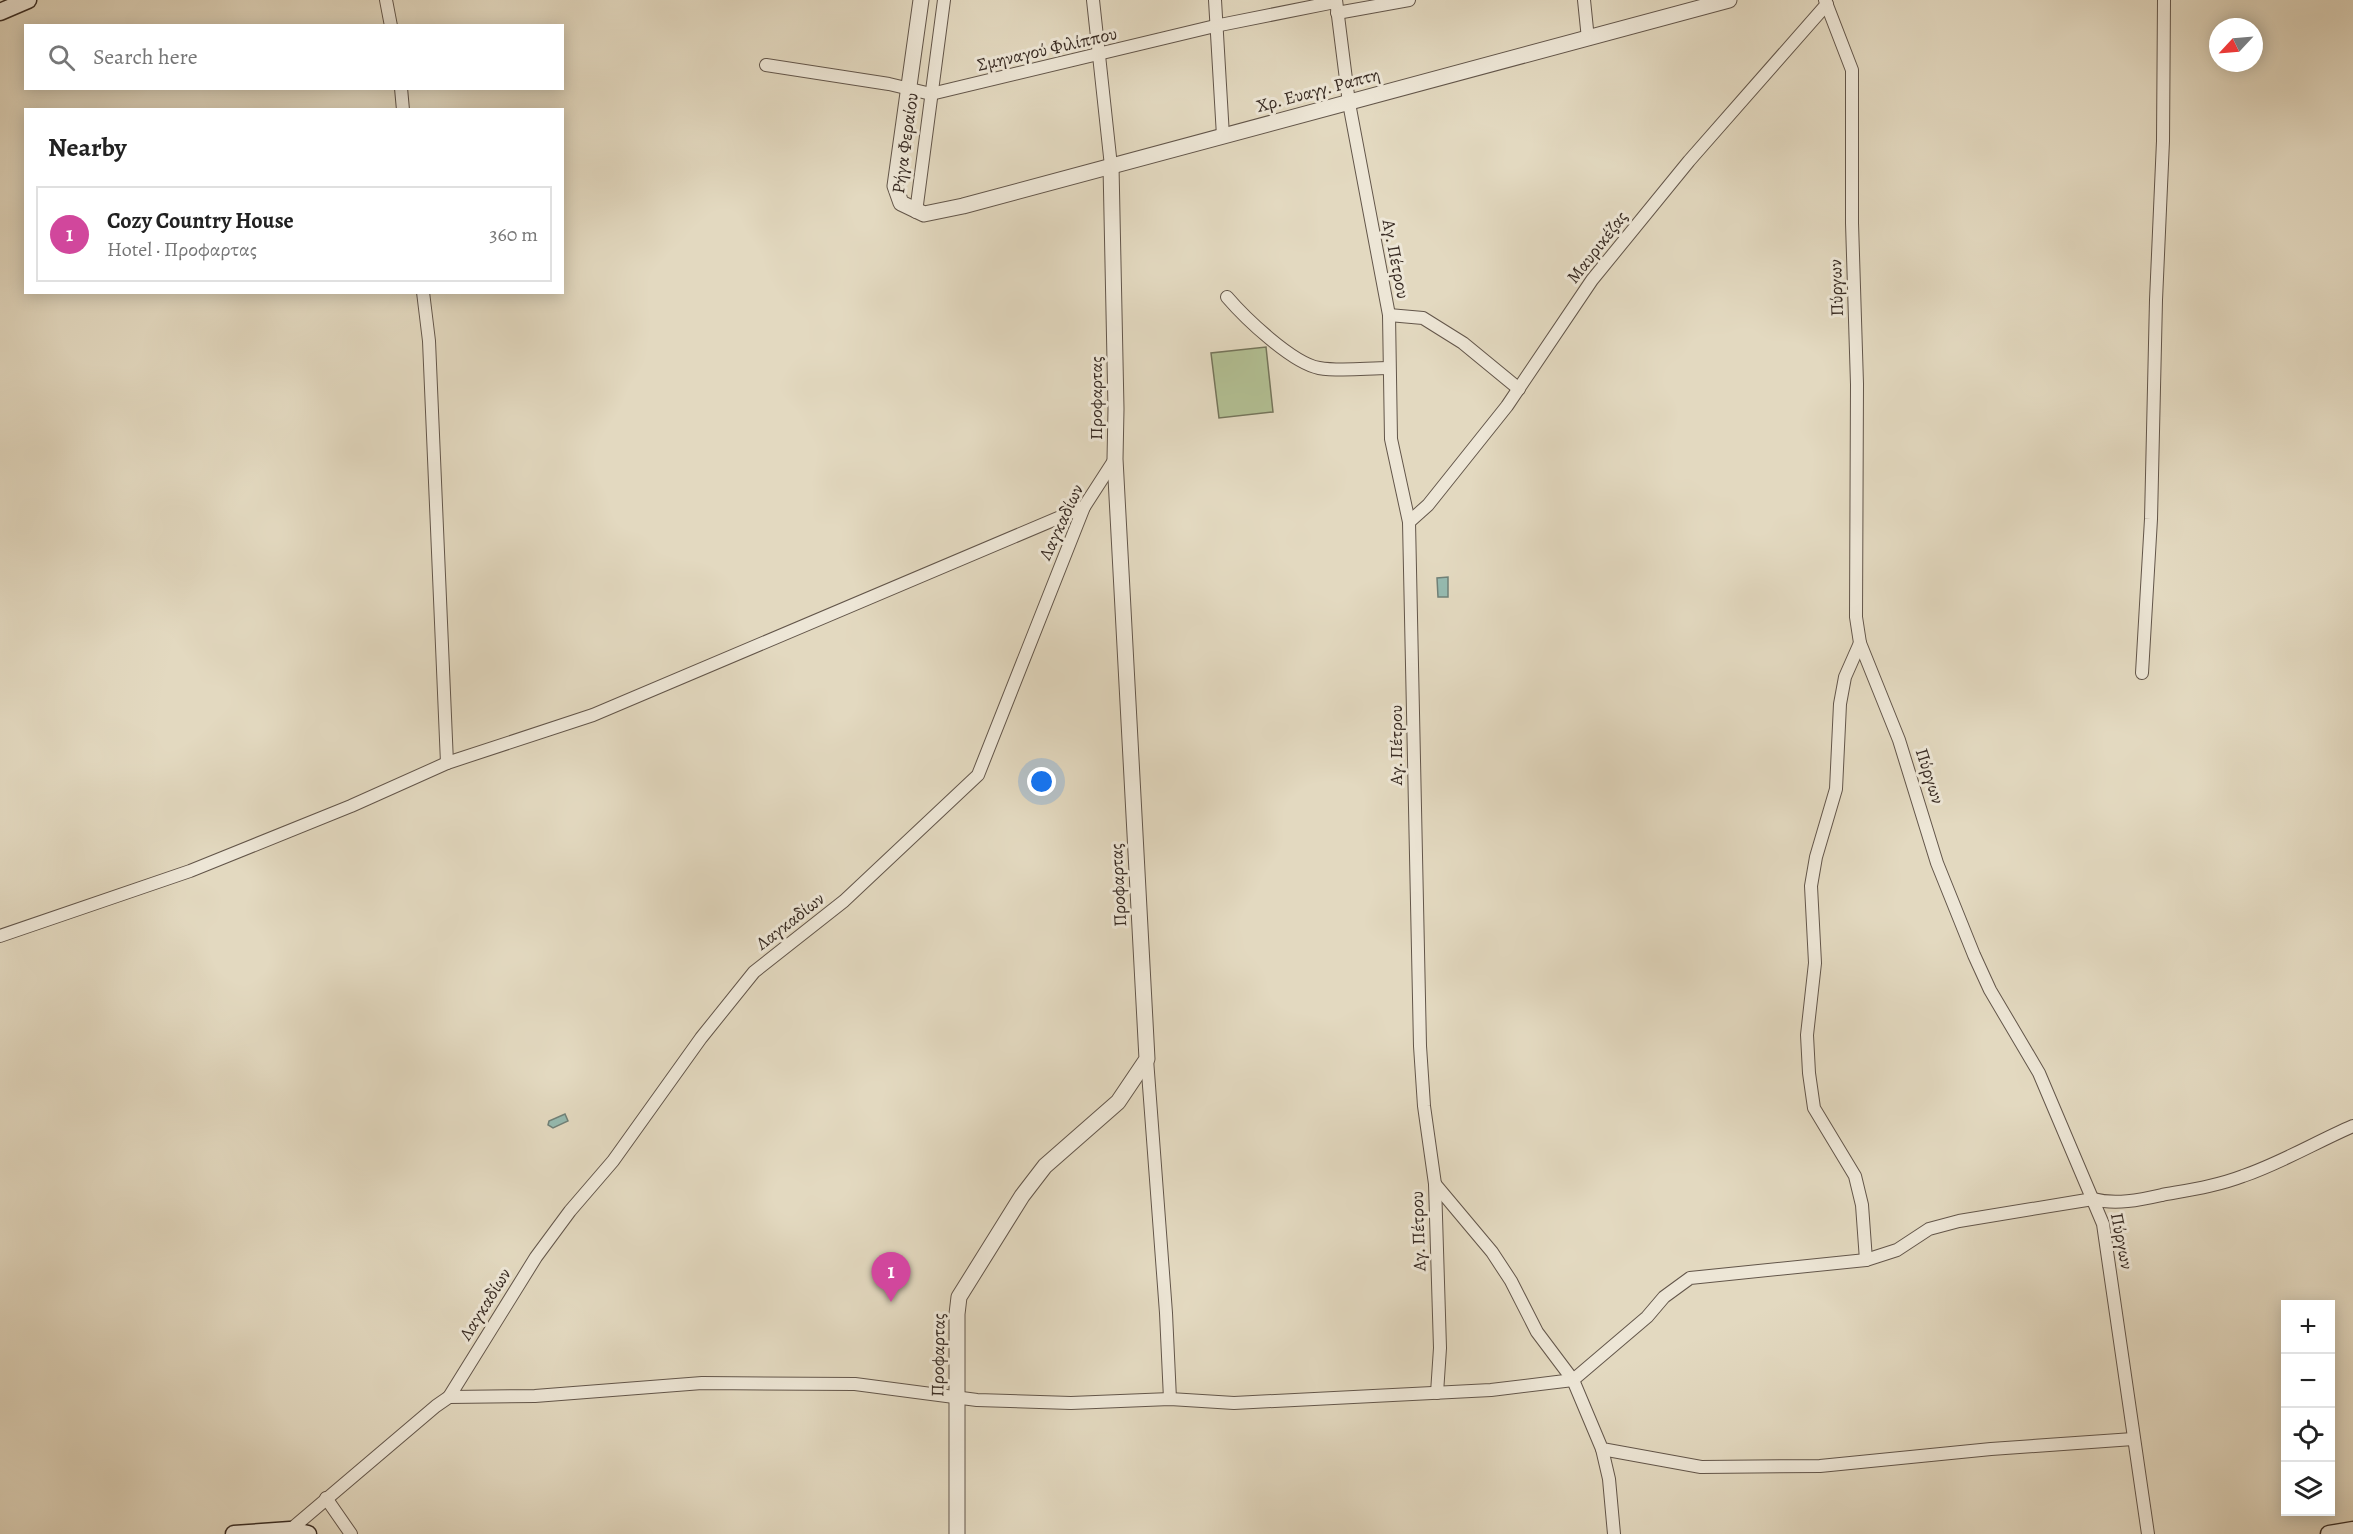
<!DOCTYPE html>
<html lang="en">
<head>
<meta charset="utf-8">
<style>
	body { margin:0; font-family:Alegreya,serif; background:#f6f6f6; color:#222 }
	.controls { position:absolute; right:18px; bottom:18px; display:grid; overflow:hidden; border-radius:0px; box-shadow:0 3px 15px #0003 }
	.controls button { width:54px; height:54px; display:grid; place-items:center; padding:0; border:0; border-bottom:2px solid #e0e0e0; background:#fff; color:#222; font:30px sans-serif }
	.compass { position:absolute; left:2209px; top:18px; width:54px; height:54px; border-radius:50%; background:#fff; box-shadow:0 3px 15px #0003; rotate:244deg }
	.you { position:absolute; left:1042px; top:782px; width:21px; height:21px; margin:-15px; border:4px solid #fff; border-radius:50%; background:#1a73e8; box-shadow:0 0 0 9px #1a73e833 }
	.badge { display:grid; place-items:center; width:39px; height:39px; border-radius:50%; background:#8f2418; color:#fff; font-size:20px; font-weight:700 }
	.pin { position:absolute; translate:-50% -50px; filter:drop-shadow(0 2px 3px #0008) }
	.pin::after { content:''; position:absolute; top:32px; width:21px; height:18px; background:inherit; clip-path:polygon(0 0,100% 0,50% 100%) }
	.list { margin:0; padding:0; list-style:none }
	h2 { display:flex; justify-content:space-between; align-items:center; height:78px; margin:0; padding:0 24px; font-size:26px }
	h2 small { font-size:20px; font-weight:400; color:#767676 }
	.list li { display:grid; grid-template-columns:39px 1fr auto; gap:18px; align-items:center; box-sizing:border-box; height:96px; margin:0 12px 12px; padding:0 12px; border:2px solid #e0e0e0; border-radius:0px }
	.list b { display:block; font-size:22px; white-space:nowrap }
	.list p { margin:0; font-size:20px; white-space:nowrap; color:#767676 }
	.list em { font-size:20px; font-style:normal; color:#767676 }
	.icon { flex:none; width:33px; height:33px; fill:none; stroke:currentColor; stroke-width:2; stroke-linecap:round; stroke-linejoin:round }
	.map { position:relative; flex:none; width:2353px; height:1534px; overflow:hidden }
	.search { position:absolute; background:#fff; box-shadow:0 3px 15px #0003; left:24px; top:24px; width:540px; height:66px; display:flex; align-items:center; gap:15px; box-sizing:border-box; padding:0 21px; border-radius:0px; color:#767676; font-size:22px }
	.panel { position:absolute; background:#fff; box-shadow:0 3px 15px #0003; left:24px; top:108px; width:540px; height:186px; border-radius:0px }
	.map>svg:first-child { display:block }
	.green { fill:#b2bf93; stroke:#75755b; stroke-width:1.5 }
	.water { fill:#95bab0; stroke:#708178; stroke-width:1.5 }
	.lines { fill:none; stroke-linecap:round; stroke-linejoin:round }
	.minor-casing { stroke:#63564a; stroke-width:14 }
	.tertiary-casing { stroke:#63564a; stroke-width:17 }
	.secondary-casing { stroke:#382b23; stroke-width:19 }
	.minor { stroke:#ede6d6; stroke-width:12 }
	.tertiary { stroke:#ede6d6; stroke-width:15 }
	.secondary { stroke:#ede6d6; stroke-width:16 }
	.labels { text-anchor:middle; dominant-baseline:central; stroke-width:6; stroke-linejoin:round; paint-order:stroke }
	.street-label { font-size:18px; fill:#382b23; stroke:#ede6d6 }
</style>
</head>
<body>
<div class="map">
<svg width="2353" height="1534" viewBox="0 0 2353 1534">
	<rect width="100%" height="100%" fill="#e3d9c0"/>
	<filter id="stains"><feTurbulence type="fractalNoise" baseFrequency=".00333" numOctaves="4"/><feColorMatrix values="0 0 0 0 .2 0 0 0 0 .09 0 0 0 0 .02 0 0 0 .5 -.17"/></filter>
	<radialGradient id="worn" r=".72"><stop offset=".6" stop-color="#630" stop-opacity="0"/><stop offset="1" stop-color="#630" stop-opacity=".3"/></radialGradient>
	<polygon class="green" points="1266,347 1273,412 1219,418 1211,353"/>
	<g class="water">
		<polygon points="1448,577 1448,597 1438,597 1437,578"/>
		<polygon points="565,1114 568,1121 553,1128 548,1125 549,1121"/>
	</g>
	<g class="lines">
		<g class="minor-casing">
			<g id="minor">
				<polyline points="386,0 391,26"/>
				<polyline points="1093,0 1111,166"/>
				<polyline points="1215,0 1223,136"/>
				<polyline points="1336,0 1349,103 1389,315 1391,439 1409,522 1420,1046 1424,1106 1435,1184 1440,1348 1437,1393"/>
				<polyline points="1584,0 1588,39"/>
				<polyline points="1825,0 1852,70 1852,223 1857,384 1856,617 1860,643 1899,740 1937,863 1974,955 1990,990 2039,1073 2103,1224 2148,1534"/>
				<polyline points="1337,13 1409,0"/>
				<polyline points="766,65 889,84 931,94 1215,26 1335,2"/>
				<polyline points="401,88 403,110"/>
				<polyline points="916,212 944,0"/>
				<polyline points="423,292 429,341 447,763"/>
				<path d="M1227 297C1245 318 1292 363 1319 368 1341 372 1367 368 1389 368"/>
				<polyline points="1389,315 1423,318 1463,343 1519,389"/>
				<polyline points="1409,522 1428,505 1507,406 1592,280 1689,161 1827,4"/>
				<polyline points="1860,643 1845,677 1840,704 1836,789 1816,857 1811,886 1815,963 1807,1035 1809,1073 1814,1108 1855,1176 1862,1205 1866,1260"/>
				<polyline points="2142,673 2151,519 2156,300 2163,141 2164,0"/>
				<polyline points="0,936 190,871 351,806 447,763 593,715 1084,507"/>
				<polyline points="1147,1059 1166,1313 1170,1399"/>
				<polyline points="1435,1184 1492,1252 1511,1281 1537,1332 1573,1380 1602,1449 1701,1467 1820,1466 1991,1449 2133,1439"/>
				<polyline points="449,1397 536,1257 570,1211 613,1161 701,1038 754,972 844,901 978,775 1084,507 1115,459"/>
				<polyline points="1602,1449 1609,1479 1614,1534"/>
				<polyline points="326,1498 351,1534"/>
				<path d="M290 1530 436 1406 449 1397 535 1396 702 1383 855 1384 977 1400 1071 1403 1170 1399 1234 1403 1491 1390 1573 1380 1647 1317 1664 1297 1690 1278 1866 1260 1897 1250 1929 1229 1959 1221 2093 1199C2115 1205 2140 1200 2162 1195 2189 1190 2217 1186 2243 1176 2281 1163 2316 1142 2353 1126"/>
			</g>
		</g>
		<g class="tertiary-casing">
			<g id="tertiary">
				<polyline points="921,0 895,186 901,203 924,214 963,206 1729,0"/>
				<polyline points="957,1534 957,1314 959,1297 1022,1196 1045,1166 1118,1102 1147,1059 1115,459 1116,409 1111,166"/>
			</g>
		</g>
		<g class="secondary-casing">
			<g id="secondary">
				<polyline points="0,12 28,0"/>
				<polyline points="234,1534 290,1530 308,1534"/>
				<polyline points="2329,1534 2353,1530"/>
			</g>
		</g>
		<use href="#minor" class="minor"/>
		<use href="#tertiary" class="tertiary"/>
		<use href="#secondary" class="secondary"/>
	</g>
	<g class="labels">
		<g class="street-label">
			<text transform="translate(1047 49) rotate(-13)">Σμηναγού Φιλίππου</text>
			<text transform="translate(1318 90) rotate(-15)">Χρ. Ευαγγ. Ραπτη</text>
			<text transform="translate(905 143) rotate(-82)">Ρήγα Φεραίου</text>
			<text transform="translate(1597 247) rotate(-52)">Μαυρικέζας</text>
			<text transform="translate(1396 259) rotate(79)">Αγ. Πέτρου</text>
			<text transform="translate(1836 288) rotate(-92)">Πύργων</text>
			<text transform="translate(1096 398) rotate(-90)">Προφαρτας</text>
			<text transform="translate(1061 522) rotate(-65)">Λαγκαδίων</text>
			<text transform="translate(1396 745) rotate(-90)">Αγ. Πέτρου</text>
			<text transform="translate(1930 776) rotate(72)">Πύργων</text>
			<text transform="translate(1118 885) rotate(-93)">Προφαρτας</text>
			<text transform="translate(790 921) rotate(-38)">Λαγκαδίων</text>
			<text transform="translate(1418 1231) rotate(-92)">Αγ. Πέτρου</text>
			<text transform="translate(2122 1241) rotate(79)">Πύργων</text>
			<text transform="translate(485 1304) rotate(-58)">Λαγκαδίων</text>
			<text transform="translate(938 1355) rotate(-89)">Προφαρτας</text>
		</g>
	</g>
	<rect width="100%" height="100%" filter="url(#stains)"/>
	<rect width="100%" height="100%" fill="url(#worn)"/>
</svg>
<div class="controls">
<button>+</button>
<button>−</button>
<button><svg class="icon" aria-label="locate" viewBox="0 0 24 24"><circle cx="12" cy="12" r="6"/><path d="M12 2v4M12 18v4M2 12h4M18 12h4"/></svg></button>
<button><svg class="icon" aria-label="layers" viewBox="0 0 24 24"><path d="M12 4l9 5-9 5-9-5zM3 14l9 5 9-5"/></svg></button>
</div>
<svg class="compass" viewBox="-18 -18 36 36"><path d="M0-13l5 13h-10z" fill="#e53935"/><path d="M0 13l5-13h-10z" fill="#767676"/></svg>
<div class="you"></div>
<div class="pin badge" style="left:891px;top:1302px;background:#d1479c">1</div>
<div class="search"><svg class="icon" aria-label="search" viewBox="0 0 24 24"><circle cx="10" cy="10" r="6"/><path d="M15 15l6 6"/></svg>Search here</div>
<section class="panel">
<h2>Nearby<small></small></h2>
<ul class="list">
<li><span class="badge" style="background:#d1479c">1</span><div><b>Cozy Country House</b><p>Hotel · Προφαρτας</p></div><em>360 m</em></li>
</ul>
</section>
</div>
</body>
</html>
